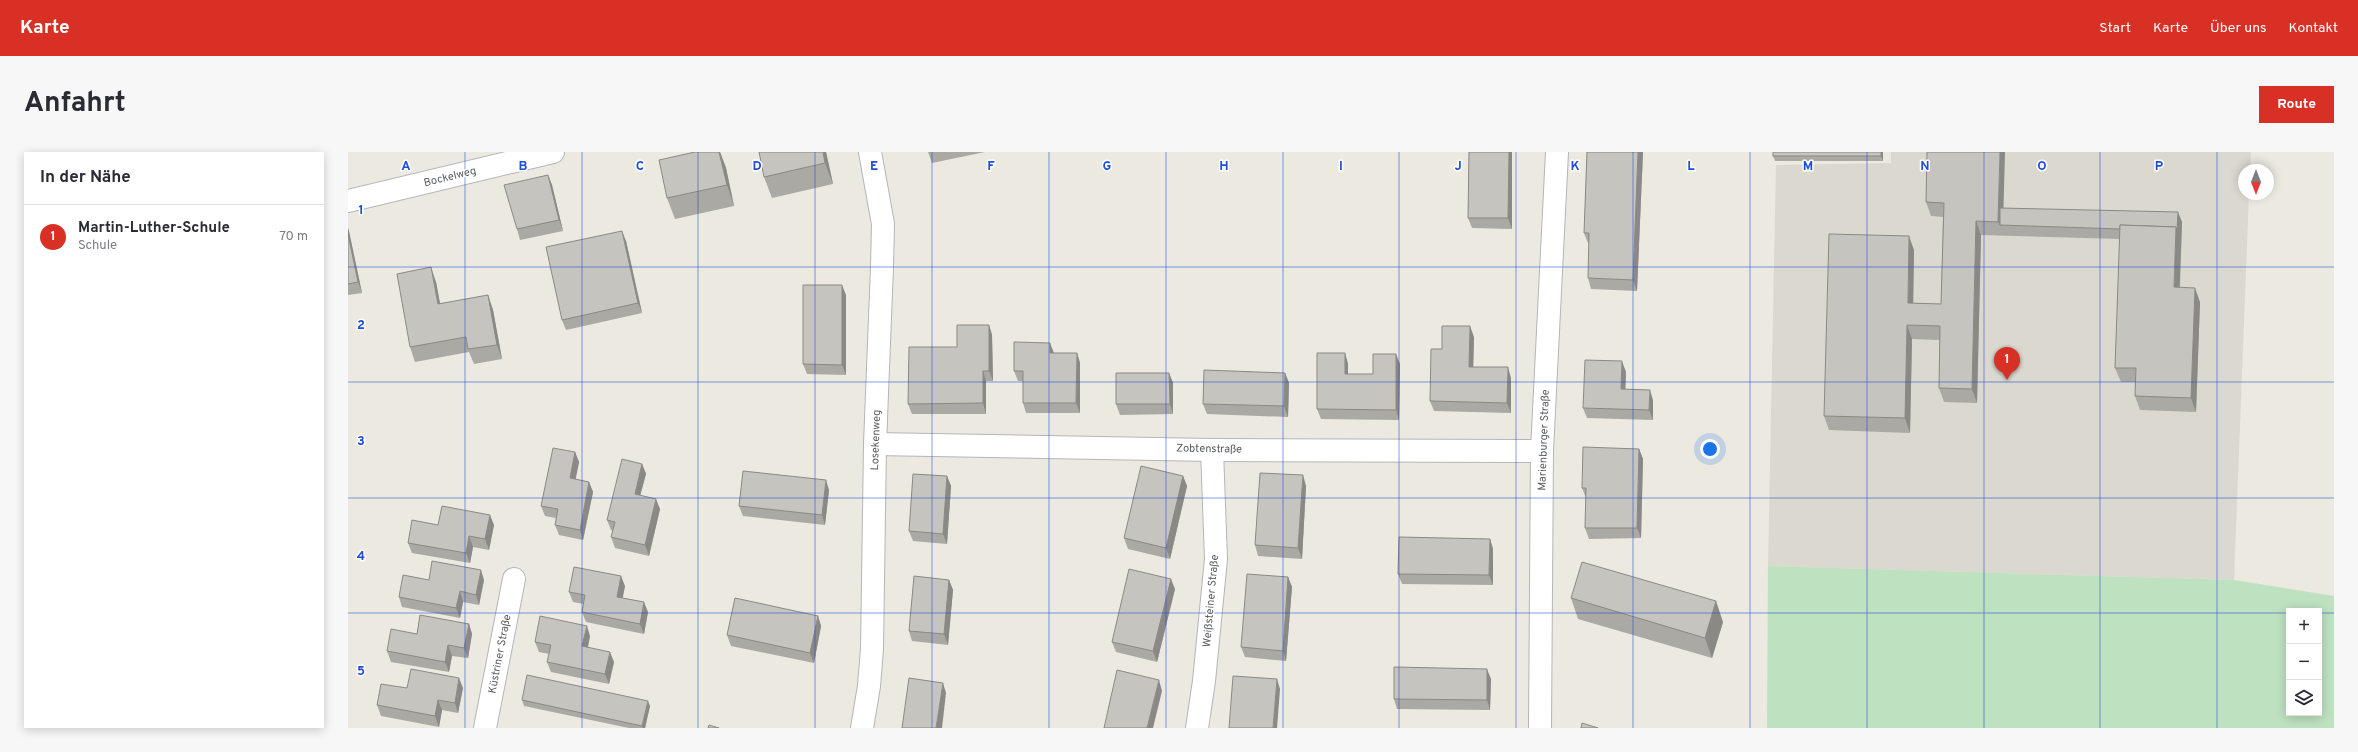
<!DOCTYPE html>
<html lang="de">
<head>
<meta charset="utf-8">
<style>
	body { margin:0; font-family:Overpass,sans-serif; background:#f7f7f7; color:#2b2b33 }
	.controls { position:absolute; right:12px; bottom:12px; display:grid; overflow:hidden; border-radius:0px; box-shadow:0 2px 10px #0003 }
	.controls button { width:36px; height:36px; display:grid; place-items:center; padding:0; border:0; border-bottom:1px solid #e1e1e2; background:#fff; color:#2b2b33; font:20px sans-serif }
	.compass { position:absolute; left:1890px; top:12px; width:36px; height:36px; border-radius:50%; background:#fff; box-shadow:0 2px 10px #0003; rotate:180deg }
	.you { position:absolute; left:1362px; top:297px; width:14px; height:14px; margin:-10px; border:3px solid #fff; border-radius:50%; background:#1a73e8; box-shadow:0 0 0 6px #1a73e833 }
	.badge { display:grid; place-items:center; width:26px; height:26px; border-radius:50%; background:#d93025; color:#fff; font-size:13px; font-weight:700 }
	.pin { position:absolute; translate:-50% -33px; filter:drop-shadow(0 1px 2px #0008) }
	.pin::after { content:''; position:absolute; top:21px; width:14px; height:12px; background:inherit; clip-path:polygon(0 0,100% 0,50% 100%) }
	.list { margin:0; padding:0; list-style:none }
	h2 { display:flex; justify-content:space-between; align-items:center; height:52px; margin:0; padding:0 16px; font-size:17px }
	h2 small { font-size:13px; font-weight:400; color:#7c7c81 }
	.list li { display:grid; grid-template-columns:26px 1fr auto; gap:12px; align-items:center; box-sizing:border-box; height:64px; padding:0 16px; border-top:1px solid #e1e1e2 }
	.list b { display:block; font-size:15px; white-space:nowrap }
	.list p { margin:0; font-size:13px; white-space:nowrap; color:#7c7c81 }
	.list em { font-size:13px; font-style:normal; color:#7c7c81 }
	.icon { flex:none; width:22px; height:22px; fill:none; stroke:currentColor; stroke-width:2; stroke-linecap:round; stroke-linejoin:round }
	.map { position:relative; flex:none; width:1986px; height:576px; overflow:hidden; border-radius:0px }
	header { display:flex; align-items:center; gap:24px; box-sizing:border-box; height:56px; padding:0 20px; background:#d93025; color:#fff }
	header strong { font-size:19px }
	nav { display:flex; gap:22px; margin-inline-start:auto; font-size:14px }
	.intro { display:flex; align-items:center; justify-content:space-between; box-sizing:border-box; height:96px; padding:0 24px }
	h1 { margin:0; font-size:28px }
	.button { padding:10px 18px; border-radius:0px; background:#d93025; color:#fff; font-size:14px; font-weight:700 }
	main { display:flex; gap:24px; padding:0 24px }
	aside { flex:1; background:#fff; border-radius:0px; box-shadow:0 2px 10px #0003 }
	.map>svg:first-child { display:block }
	.education { fill:#dad8cf }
	.green { fill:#bee1c0; fill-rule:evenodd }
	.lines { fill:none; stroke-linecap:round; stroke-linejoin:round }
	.minor-casing { stroke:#b3b6ba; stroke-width:24 }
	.minor { stroke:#fff; stroke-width:22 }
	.wall { fill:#aaa9a3 }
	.shaded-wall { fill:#8b8985 }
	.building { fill:#c6c4be; stroke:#8b8985 }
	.grid { fill:none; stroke:#1d4ed8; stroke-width:1; stroke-opacity:0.55 }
	.labels { text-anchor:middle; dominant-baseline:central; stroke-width:3; stroke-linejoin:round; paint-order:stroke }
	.street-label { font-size:11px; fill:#595c60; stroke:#fff }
	.grid-label { font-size:13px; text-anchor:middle; font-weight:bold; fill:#1d4ed8; stroke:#fff; stroke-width:3; stroke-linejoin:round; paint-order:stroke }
</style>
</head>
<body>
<header>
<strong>Karte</strong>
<nav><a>Start</a><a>Karte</a><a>Über uns</a><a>Kontakt</a></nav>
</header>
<div class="intro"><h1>Anfahrt</h1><a class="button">Route</a></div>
<main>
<aside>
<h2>In der Nähe<small></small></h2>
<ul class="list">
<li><span class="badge">1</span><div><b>Martin-Luther-Schule</b><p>Schule</p></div><em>70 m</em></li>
</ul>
</aside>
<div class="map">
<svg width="1986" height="576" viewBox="0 0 1986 576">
	<rect width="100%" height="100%" fill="#ebe9e0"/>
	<polygon class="education" points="1543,0 1903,0 1902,18 1896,18 1896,42 1901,42 1886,428 1420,414 1428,13 1543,11"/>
	<path class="green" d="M1420 414 1886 428 1986 444V576H1419ZM1941 459H1971V561H1941Z"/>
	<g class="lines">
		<g class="minor-casing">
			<g id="minor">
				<polyline points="0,49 205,0"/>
				<polyline points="527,292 864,298 1194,299"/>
				<polyline points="137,576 166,427"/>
				<polyline points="514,576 521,534 524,497 527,292 534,115 535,72 522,0"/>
				<polyline points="849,576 856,529 868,407 864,298"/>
				<polyline points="1192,576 1194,299 1209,0"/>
			</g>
		</g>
		<use href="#minor" class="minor"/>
	</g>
	<g class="wall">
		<polygon points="347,0 372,0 378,16 386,54 327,67 319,46"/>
		<polygon points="478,0 485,32 424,46 416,25"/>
		<polygon points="580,0 637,0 584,11"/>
		<polygon points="1121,0 1164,0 1164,77 1124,76 1120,66"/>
		<polygon points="1239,0 1295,0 1289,139 1243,137 1240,126 1241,91 1240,91 1236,81"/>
		<polygon points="1535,0 1535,9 1427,9 1425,4"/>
		<polygon points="1579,0 1656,56 1834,70 1832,136 1852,150 1848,260 1792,258 1787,244 1788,230 1773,230 1767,216 1772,87 1633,83 1629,251 1596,250 1591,236 1592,188 1564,187 1562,281 1481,278 1476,264 1566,98 1565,151 1593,152 1595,65 1583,64 1578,50"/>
		<polygon points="200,23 204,33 215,79 172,88 169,77"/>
		<polygon points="0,76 14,141 0,143"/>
		<polygon points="278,89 294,161 218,178 214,168"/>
		<polygon points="88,130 92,152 140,143 145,158 154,207 126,212 121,200 67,210 62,195"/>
		<polygon points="498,143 498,223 459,222 455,212"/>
		<polygon points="641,173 644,183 645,229 638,229 638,262 564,262 560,252 609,195"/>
		<polygon points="1126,185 1125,215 1163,226 1163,261 1086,259 1082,249 1094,197"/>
		<polygon points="706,201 729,201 732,211 732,261 678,261 675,251 675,229 670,229 666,219"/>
		<polygon points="997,201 1000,212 1000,222 1025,222 1052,212 1051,268 973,267 969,257"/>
		<polygon points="1278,220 1277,237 1305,248 1305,268 1239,266 1235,256"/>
		<polygon points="821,221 825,231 825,262 772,263 768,252"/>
		<polygon points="937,221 941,231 940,265 859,262 855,252"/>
		<polygon points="1291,297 1295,307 1293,386 1241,387 1237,376 1238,346 1234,336"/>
		<polygon points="227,300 231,310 227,327 241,330 245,340 235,388 211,383 207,373 208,366 197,364 193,354"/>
		<polygon points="294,312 298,322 292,343 312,357 301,404 267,396 263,385 265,379 263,378 259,368"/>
		<polygon points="599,324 603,334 599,392 565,389 561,379"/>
		<polygon points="835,324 839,334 822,407 780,397 776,386"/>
		<polygon points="958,334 954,407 910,404 907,393"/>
		<polygon points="481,338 477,373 395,364 391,354"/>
		<polygon points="90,373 146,373 141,398 125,395 122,411 64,401 60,391"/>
		<polygon points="1142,387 1145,397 1145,433 1054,432 1050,422"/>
		<polygon points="940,425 944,435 938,509 897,505 893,495"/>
		<polygon points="81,428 136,428 131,453 115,450 112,466 54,455 51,445"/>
		<polygon points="601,428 605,438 600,493 564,489 561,479"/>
		<polygon points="277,434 274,446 300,460 296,482 238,470 234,460 236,452 225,450 221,440"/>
		<polygon points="827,437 809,510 768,500 764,490"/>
		<polygon points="1223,446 1375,470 1364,506 1230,467"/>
		<polygon points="470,464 473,474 466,511 383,494 379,483"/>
		<polygon points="121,472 124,482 120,506 104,504 101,520 43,510 39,499 69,482"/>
		<polygon points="242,484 240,495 266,510 261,532 203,520 199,510 201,502 191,500 187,490"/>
		<polygon points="1143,527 1142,558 1049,557 1046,547"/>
		<polygon points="59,536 115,536 110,561 94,558 91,575 33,564 29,553"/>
		<polygon points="174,548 302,554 297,576 281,576 176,554"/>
	</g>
	<g class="shaded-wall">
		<polygon points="371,0 372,0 378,16 386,54 379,33"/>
		<polygon points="475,0 478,0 485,32 477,11"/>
		<polygon points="1161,0 1164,0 1164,77 1160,66"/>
		<polygon points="1290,0 1295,0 1289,139 1285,128"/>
		<polygon points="1533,0 1535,0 1535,9 1533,4"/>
		<polygon points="1652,0 1657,0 1655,74 1652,73 1650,70"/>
		<polygon points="200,23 204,33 215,79 211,68"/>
		<polygon points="1830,60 1834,70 1831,150 1826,135 1828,75"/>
		<polygon points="1628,69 1633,83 1629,251 1624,237"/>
		<polygon points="0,76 1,79 14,141 10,130 0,82"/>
		<polygon points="274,79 278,89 294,161 290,151"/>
		<polygon points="1561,84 1566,98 1565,165 1560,151"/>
		<polygon points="83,115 88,130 95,167 90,152"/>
		<polygon points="494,133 498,143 498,223 494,213"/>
		<polygon points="1847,136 1852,150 1848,260 1843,246"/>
		<polygon points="140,143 145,158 154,207 149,193"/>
		<polygon points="641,173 644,183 645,229 641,219"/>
		<polygon points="1559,173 1564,187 1562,281 1557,266"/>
		<polygon points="1122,174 1126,185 1125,225 1121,215"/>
		<polygon points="702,191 706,201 702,201"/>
		<polygon points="729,201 732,211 732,261 728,251"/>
		<polygon points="997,201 1000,212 1000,232 997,222"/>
		<polygon points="1048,202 1052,212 1051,268 1048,258"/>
		<polygon points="1274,209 1278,220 1277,247 1273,237"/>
		<polygon points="1160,215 1163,226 1163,261 1159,251"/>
		<polygon points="635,219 638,229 638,262 635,251"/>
		<polygon points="821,221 825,231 825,262 822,252"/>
		<polygon points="937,221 941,231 940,265 936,254"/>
		<polygon points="1302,238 1305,248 1305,268 1301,258"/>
		<polygon points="1291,297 1295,307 1293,386 1289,376"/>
		<polygon points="227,300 231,310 226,336 222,326"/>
		<polygon points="294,312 298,322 290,352 287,342"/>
		<polygon points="955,323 958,334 954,407 950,396"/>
		<polygon points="599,324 603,334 599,392 595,382"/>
		<polygon points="835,324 839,334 822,407 818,396"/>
		<polygon points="478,328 481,338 477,373 474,363"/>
		<polygon points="241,330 245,340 235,388 232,378"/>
		<polygon points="308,347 312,357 301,404 297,393"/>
		<polygon points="142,363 146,373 141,398 137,387"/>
		<polygon points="121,384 125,395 122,411 118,401"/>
		<polygon points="1142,387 1145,397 1145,433 1141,423"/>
		<polygon points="133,418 136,428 131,453 128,443"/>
		<polygon points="273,424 277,434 273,455 269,445"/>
		<polygon points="940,425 944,435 938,509 935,499"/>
		<polygon points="823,427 827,437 809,510 805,499"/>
		<polygon points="601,428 605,438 600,493 596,482"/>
		<polygon points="112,439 115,450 112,466 108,456"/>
		<polygon points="1368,449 1375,470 1364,506 1357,486"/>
		<polygon points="296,450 300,460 296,482 292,472"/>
		<polygon points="470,464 473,474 466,511 462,501"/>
		<polygon points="121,472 124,482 120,506 116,496"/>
		<polygon points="239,474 242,484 238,504 234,494"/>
		<polygon points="100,493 104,504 101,520 97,510"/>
		<polygon points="262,500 266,510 261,532 257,522"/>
		<polygon points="1139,517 1143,527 1142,558 1139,548"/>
		<polygon points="111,526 115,536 110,561 107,551"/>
		<polygon points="929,527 932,537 929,576 925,576"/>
		<polygon points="811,528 814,539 805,576 799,576"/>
		<polygon points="595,531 598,541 594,576 588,576"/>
		<polygon points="90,548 94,558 91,575 87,564"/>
		<polygon points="300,549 302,554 297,576 295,576 294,574"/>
	</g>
	<g class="building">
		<polygon points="347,0 371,0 379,33 319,46 311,8"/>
		<polygon points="411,0 475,0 477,11 416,25"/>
		<polygon points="1121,0 1161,0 1160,66 1120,66"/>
		<polygon points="1239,0 1290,0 1285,128 1240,126 1241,81 1236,81"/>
		<rect x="1425" y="0" width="108" height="4"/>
		<polygon points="1579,0 1652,0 1650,70 1628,69 1624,237 1591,236 1592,174 1559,173 1557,266 1476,264 1481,82 1561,84 1560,151 1593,152 1596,51 1578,50"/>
		<polygon points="200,23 211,68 169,77 156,33"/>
		<polygon points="1652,56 1830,60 1829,79 1828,75 1772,73 1772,77 1652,73"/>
		<polygon points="1772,73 1828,75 1826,135 1847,136 1843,246 1787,244 1788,216 1767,216"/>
		<polygon points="274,79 290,151 214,168 198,95"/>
		<polygon points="0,82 10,130 0,132"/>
		<polygon points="83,115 90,152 140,143 149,193 120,197 118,185 62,195 49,122"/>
		<polygon points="455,133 494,133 494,213 455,212"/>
		<polygon points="609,173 641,173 641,219 635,219 635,251 560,252 561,195 609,195"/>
		<polygon points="1094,174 1122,174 1121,215 1160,215 1159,251 1082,249 1083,197 1094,197"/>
		<polygon points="666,190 702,191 702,201 729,201 728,251 675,251 675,219 666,219"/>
		<polygon points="969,201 997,201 997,222 1025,222 1025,202 1048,202 1048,258 969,257"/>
		<polygon points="1237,208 1274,209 1273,237 1302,238 1301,258 1235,256"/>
		<polygon points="856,218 937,221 936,254 855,252"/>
		<polygon points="768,221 821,221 822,252 768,252"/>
		<polygon points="1235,295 1291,297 1289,376 1237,376 1238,336 1234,336"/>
		<polygon points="205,296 227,300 222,326 241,330 232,378 207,373 210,357 193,354"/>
		<polygon points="274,307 294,312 287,342 308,347 297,393 263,385 267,370 259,368"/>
		<polygon points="793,314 835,324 818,396 776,386"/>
		<polygon points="395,319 478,328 474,363 391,354"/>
		<polygon points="912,321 955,323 950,396 907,393"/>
		<polygon points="565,322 599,324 595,382 561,379"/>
		<polygon points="94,354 142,363 137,387 121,384 118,401 60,391 64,368 90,373"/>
		<polygon points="1051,385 1142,387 1141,423 1050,422"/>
		<polygon points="84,409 133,418 128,443 112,439 108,456 51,445 55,423 81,428"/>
		<polygon points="1234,410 1368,449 1357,486 1223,446"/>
		<polygon points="226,415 273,424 269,445 296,450 292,472 234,460 237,443 221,440"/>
		<polygon points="781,417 823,427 805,499 764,490"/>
		<polygon points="899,422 940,425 935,499 893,495"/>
		<polygon points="566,424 601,428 596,482 561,479"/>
		<polygon points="387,446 470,464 462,501 379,483"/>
		<polygon points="72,463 121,472 116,496 100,493 97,510 39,499 43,477 69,482"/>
		<polygon points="192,464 239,474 234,494 262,500 257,522 199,510 203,493 187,490"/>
		<polygon points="1046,515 1139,517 1139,548 1046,547"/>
		<polygon points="63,517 111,526 107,551 90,548 87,564 29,553 33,532 59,536"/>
		<polygon points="769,518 811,528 799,576 756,576"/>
		<polygon points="179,523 300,549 294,574 174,548"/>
		<polygon points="885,524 929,527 925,576 881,576"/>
		<polygon points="561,526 595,531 588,576 554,576"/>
		<polygon points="1234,571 1250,576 1233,576"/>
		<polygon points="361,573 371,576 360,576"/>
	</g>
	<path class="grid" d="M117 0V576M234 0V576M350 0V576M467 0V576M584 0V576M701 0V576M818 0V576M935 0V576M1051 0V576M1168 0V576M1285 0V576M1402 0V576M1519 0V576M1636 0V576M1752 0V576M1869 0V576M0 115H1986M0 230H1986M0 346H1986M0 461H1941M1971 461H1986"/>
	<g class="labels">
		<g class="street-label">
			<text transform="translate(102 25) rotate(-14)">Bockelweg</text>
			<text transform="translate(528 288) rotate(-88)">Losekenweg</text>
			<text transform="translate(1196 288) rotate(-88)">Marienburger Straße</text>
			<text transform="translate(861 297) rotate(1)">Zobtenstraße</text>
			<text transform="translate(863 449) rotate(-85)">Weißsteiner Straße</text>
			<text transform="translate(152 502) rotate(-79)">Küstriner Straße</text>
		</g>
	</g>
	<g class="grid-label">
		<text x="58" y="18">A</text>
		<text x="175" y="18">B</text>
		<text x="292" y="18">C</text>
		<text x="409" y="18">D</text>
		<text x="526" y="18">E</text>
		<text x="643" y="18">F</text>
		<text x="759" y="18">G</text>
		<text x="876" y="18">H</text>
		<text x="993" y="18">I</text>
		<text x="1110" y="18">J</text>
		<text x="1227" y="18">K</text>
		<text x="1343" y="18">L</text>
		<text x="1460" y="18">M</text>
		<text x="1577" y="18">N</text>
		<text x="1694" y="18">O</text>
		<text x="1811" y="18">P</text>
		<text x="13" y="62">1</text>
		<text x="13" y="177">2</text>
		<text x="13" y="293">3</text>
		<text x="13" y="408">4</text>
		<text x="13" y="523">5</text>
	</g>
</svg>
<div class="controls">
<button>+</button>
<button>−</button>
<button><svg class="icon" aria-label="layers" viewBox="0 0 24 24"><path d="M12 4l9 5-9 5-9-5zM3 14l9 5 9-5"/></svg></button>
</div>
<svg class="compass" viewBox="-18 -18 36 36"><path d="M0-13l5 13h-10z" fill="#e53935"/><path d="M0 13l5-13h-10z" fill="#7c7c81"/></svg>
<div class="you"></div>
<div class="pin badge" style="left:1659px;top:228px">1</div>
</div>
</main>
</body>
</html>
